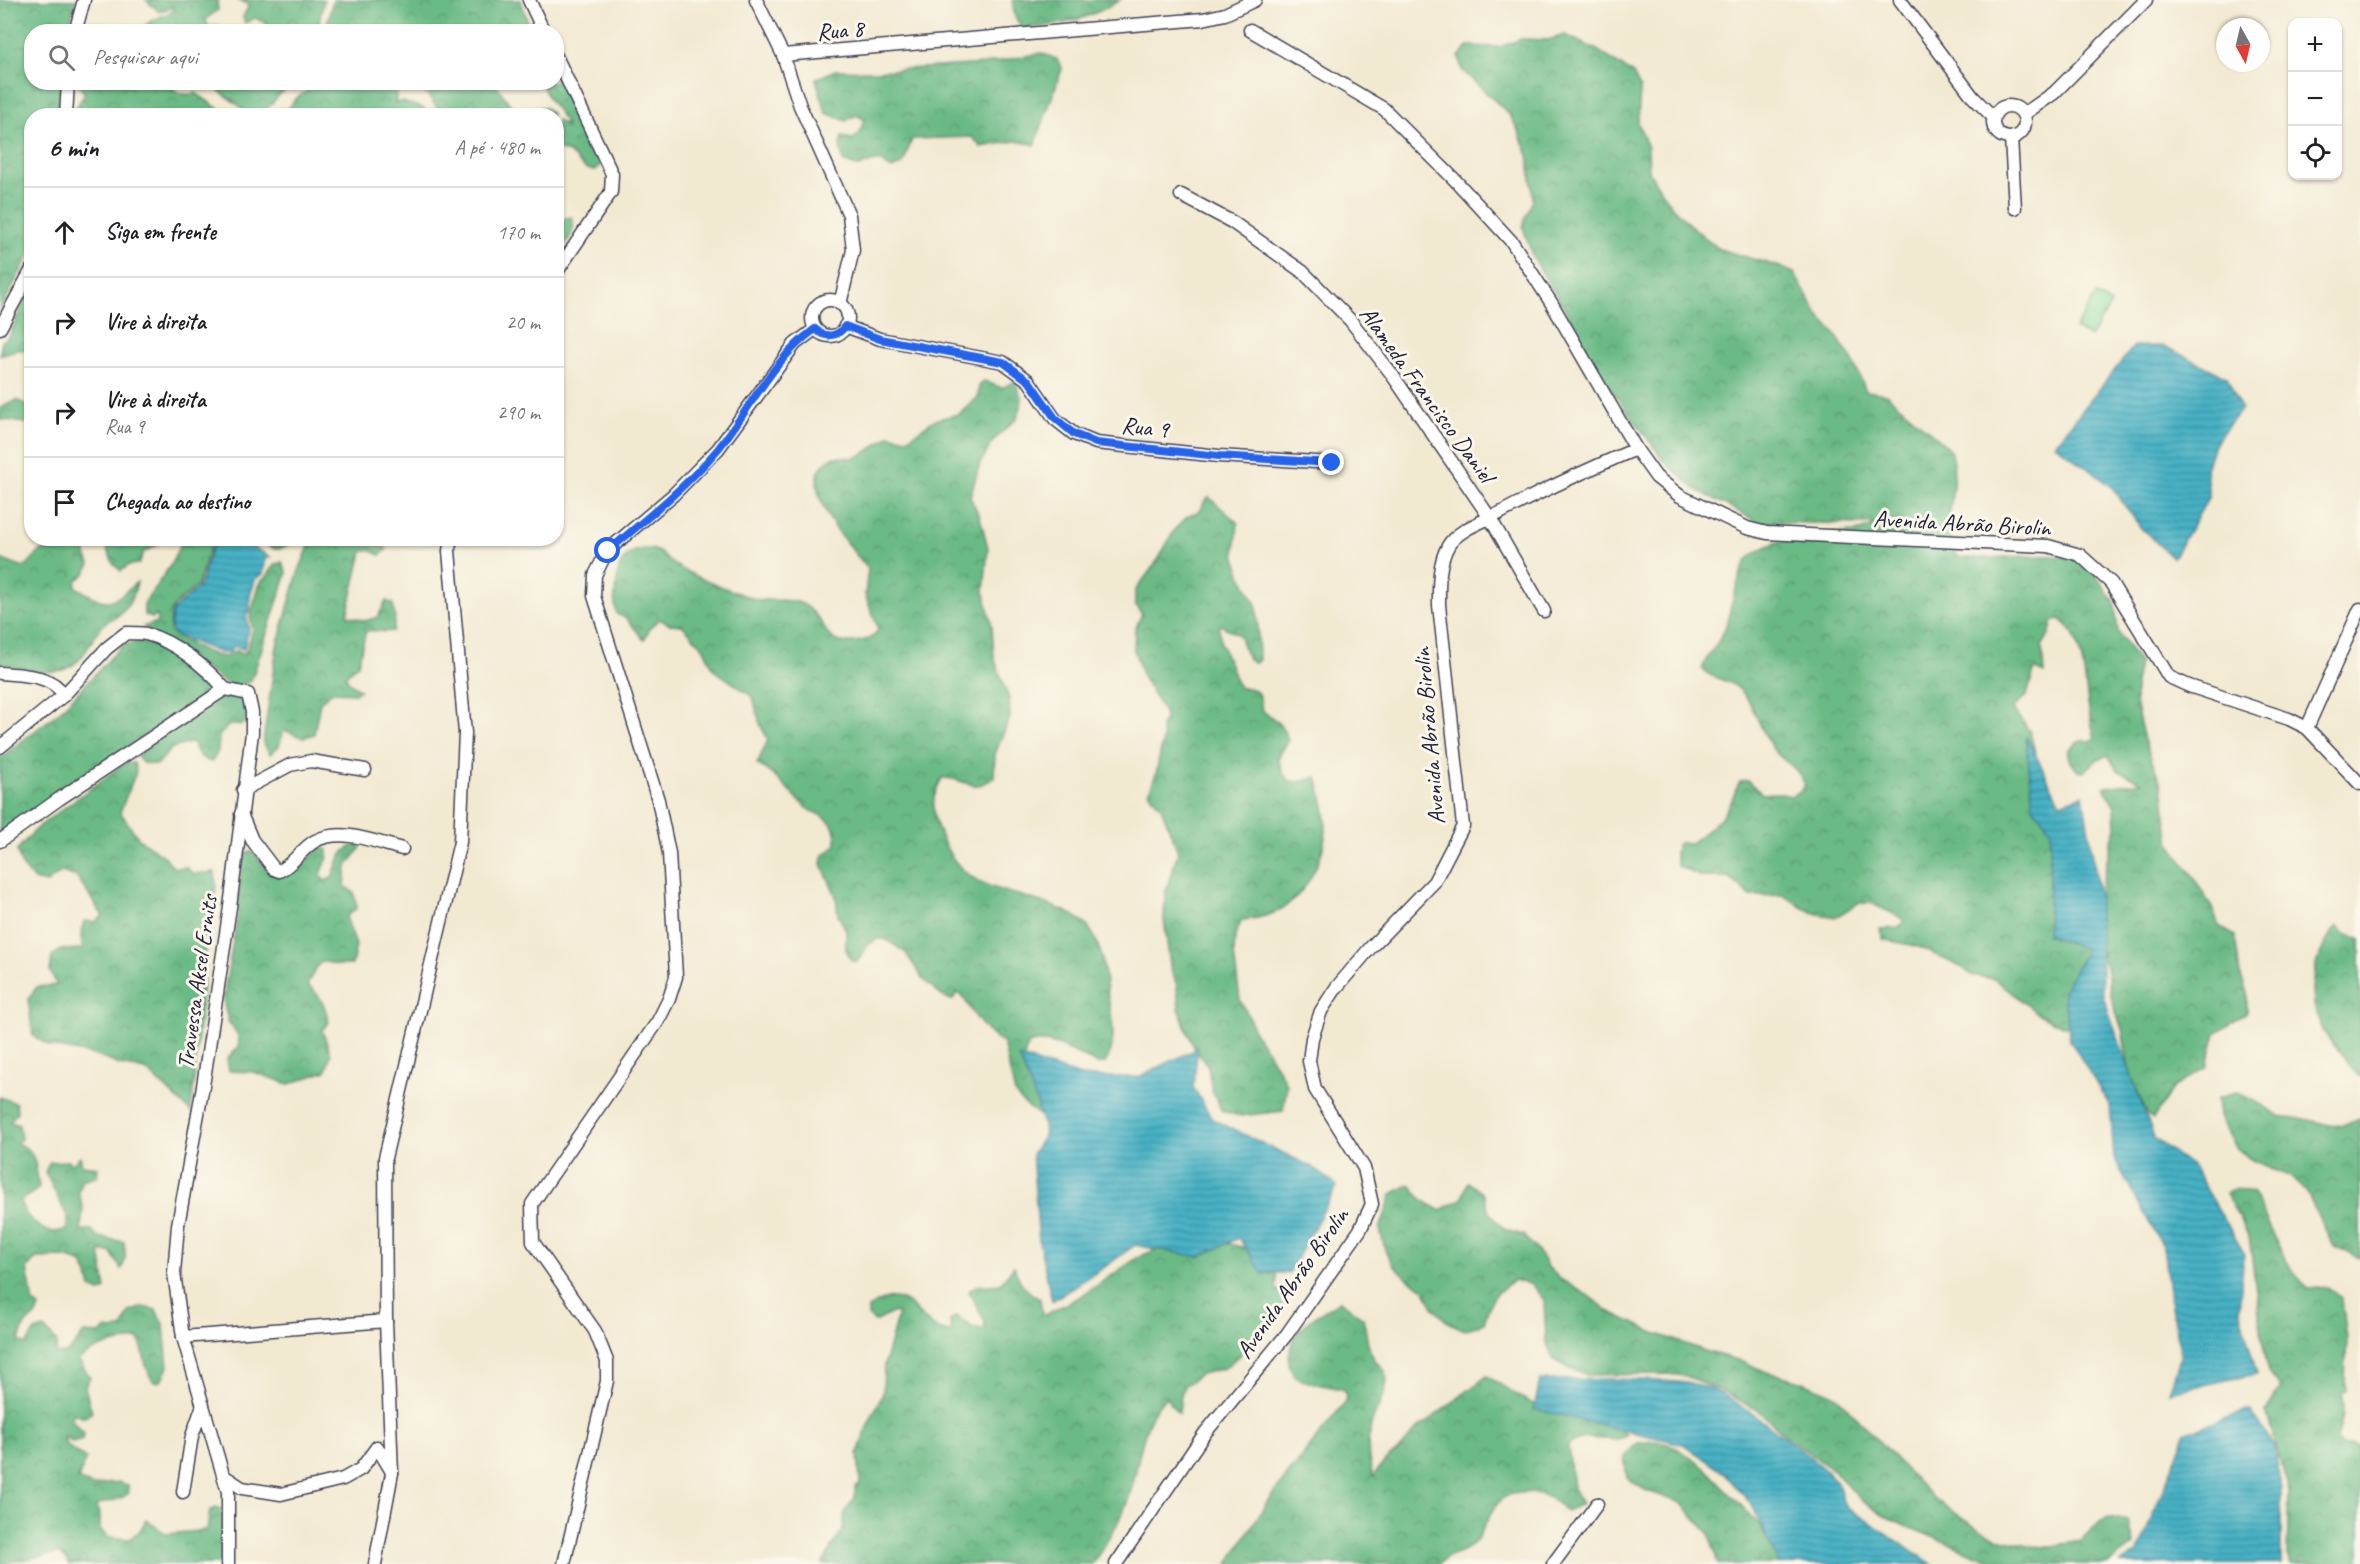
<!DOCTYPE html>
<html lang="pt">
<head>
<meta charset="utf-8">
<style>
	body { margin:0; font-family:Caveat,sans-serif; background:#f6f6f6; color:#202124 }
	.controls { position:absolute; right:18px; top:18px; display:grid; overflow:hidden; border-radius:12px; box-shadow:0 2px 4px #0004 }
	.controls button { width:54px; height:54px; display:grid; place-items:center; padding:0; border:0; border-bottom:2px solid #e0e0e0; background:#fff; color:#202124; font:30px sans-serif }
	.compass { position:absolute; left:2216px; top:18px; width:54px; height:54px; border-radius:50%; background:#fff; box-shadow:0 2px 4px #0004; rotate:172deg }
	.stop { position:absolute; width:18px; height:18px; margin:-14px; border:4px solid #2563eb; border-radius:50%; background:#fff }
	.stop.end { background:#2563eb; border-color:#fff; box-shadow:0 2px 6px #0008 }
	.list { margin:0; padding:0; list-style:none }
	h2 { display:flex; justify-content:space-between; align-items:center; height:78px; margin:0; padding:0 24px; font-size:26px }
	h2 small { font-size:20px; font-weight:400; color:#757577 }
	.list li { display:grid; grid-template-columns:39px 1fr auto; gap:18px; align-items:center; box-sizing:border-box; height:90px; padding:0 24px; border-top:2px solid #e0e0e0 }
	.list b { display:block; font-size:22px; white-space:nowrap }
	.list p { margin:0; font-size:20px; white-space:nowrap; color:#757577 }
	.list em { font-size:20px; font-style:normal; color:#757577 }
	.icon { flex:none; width:33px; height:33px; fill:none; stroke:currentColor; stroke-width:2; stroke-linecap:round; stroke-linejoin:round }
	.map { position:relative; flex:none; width:2360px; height:1564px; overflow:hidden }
	.search { position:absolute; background:#fff; box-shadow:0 2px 4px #0004; left:24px; top:24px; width:540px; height:66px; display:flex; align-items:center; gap:15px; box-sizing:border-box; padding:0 21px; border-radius:24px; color:#757577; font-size:22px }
	.panel { position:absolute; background:#fff; box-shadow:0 2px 4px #0004; left:24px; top:108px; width:540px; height:438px; border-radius:24px }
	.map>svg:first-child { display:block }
	.forest { fill:url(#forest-crowns); stroke:#466e60; stroke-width:1.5; fill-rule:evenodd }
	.pitch { fill:#84da9e; stroke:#537e6c; stroke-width:1.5 }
	.water { fill:url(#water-rules); stroke:#346a80; stroke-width:1.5 }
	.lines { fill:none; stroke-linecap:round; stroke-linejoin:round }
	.minor-casing { stroke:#414052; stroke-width:15 }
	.minor { stroke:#fff; stroke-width:12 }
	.route { stroke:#2563eb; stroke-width:8 }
	.labels { text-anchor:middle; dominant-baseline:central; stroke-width:6; stroke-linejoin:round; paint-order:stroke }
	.street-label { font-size:24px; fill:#22223b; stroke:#fbf7ec }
</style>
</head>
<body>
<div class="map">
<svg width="2360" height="1564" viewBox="0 0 2360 1564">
	<defs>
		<pattern id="forest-crowns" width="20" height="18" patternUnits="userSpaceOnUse" patternTransform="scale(1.5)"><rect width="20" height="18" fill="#6bba85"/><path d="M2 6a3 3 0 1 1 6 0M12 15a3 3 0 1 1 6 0" fill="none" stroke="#58976e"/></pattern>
		<pattern id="water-rules" width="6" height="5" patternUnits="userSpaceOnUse" patternTransform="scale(1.5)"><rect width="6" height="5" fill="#46b1c4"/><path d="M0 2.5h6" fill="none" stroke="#3a90a0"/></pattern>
	</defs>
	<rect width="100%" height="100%" fill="#fbf7ec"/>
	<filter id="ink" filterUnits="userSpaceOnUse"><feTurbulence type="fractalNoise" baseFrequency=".0167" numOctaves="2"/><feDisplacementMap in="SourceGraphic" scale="12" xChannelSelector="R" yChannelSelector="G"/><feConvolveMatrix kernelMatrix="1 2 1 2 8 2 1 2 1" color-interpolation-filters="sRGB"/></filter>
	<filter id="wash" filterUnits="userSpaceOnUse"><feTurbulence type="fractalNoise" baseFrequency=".008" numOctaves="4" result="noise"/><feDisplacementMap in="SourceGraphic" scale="24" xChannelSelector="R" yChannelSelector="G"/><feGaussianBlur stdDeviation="1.35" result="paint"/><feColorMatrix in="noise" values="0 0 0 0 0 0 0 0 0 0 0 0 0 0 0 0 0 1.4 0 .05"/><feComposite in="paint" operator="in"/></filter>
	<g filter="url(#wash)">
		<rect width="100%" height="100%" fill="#f2e9d1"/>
		<g class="forest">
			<polygon points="0,0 76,0 68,31 32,32 32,82 60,83 58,115 32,116 31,251 0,311"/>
			<path d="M146 0H219L217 2 218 10 206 19 207 24 210 27 217 26 225 31H140C153 15 160 20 174 10L173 7 159 12Z"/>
			<polygon points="236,0 324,0 317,31 254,32 268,27 267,24 255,18 245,23 243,17 248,7 246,3"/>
			<polygon points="333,0 521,0 530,29 529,32 325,31"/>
			<path d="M1012 0H1120C1088 20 1059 26 1022 28L1015 17Z"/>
			<path d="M1565 35 1597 50 1633 74 1640 88 1638 123 1648 148 1649 172 1668 202 1689 224 1719 249 1780 267 1794 273 1818 315 1833 331 1853 361 1866 391 1886 394 1951 450C1961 486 1938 524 1958 557 1990 563 2062 546 2086 565 2096 573 2104 588 2112 599H2114L2118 632 2139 663 2135 683V702L2144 740 2162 786 2170 843 2193 876 2212 908 2219 926 2235 936 2240 974 2247 993V1012L2216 1033 2206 1068 2174 1087 2153 1119 2148 1115 2130 1074 2122 1029 2112 1000 2106 967 2100 948 2072 1022 2068 1026H2062L2039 1014 1994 979 1971 975 1963 968 1919 947 1883 939 1880 929 1899 928 1904 921 1898 916 1871 903H1858L1836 917 1813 913 1783 895 1751 896 1728 877H1702L1677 866 1675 853 1677 845 1681 842 1691 843C1705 832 1721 821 1730 804 1734 797 1735 790 1740 782L1748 781 1762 794 1778 793 1791 796 1800 791 1805 785C1798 766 1785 764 1774 750 1762 735 1753 701 1739 689 1729 679 1712 680 1702 669 1707 653 1722 641 1726 625 1729 614 1741 565 1748 559 1763 545 1787 538 1807 535 1823 532 1865 536 1874 524L1758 522 1695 489 1666 463 1585 355 1565 309 1533 258 1523 227 1525 218 1533 200 1529 158 1519 132 1509 114 1462 70 1459 57 1468 46 1500 47 1521 39 1548 40ZM2060 619C2084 634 2085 685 2089 711 2090 720 2093 729 2095 738L2090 741H2080L2069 749C2067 757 2072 764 2078 771L2084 772 2098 759 2108 755 2117 770 2142 782 2104 787 2115 806 2116 828 2111 842 2098 903 2040 771 2030 732 2013 708 2027 695 2034 671 2037 670 2044 674 2042 646 2049 635 2053 621Z"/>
			<path d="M1041 53 1057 59 1062 69 1035 145 1016 141 981 147 972 137 912 139 903 164 892 169C877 158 876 159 859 167L843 161 840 145 842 137 853 139 860 133 864 119 856 115 846 121 826 113 816 79 835 70 875 71 985 64Z"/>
			<path d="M557 73 601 164 596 170C578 172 576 149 557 150V120L566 126C561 110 546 102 542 83L556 82Z"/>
			<path d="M165 82C176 92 182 97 196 93L228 115 80 116 76 113 77 106 85 94 77 83Z"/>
			<polygon points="321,82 391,83 397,91 395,102 403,102 423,108 427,115 284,115 295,99"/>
			<polygon points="209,83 295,83 279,95 261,116 251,115"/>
			<polygon points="412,83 495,83 513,109 546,108 553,115 442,115 428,95"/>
			<path d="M571 217C579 230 564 246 557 256V227L563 219Z"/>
			<polygon points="31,292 31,329 24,331 24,334 31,336 31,349 17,350 0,355 2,342 10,335 27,293"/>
			<path d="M984 381 1002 388 1015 381 1022 399 1017 418 994 440 980 463 970 497 980 517 988 548 984 591 992 625 994 657 1009 699 1010 717 995 754 994 777C973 795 965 777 942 778 930 800 931 812 940 834 964 895 1006 886 1057 908 1069 912 1080 918 1088 927 1104 947 1104 973 1108 997 1112 1019 1118 1044 1105 1063L1098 1064C1078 1055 1050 1035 1028 1044 1016 1074 1031 1086 1048 1107L1045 1119 1024 1104 1015 1094 1003 1043C983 1032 973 1013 962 995L957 993 952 1000 942 996 923 979 906 953 885 939H877L869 944 857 962 851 960 846 949V930L838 915 836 896 822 865 823 856 836 845C836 836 836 830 831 823 825 816 814 813 807 808 789 794 777 774 757 764L768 740 760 724 753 697 714 670 703 647 682 625 669 624 659 619 650 628 644 640 627 619 617 614C612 597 616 596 617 579 618 561 630 548 649 549 661 549 667 561 676 566 696 577 729 590 752 598 768 604 790 595 806 606 832 624 819 649 861 641 869 639 876 637 878 628L865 595 868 568C850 548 794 487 828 460 837 453 849 461 859 456 870 451 880 442 890 435L907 439 934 420 959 414 978 397 979 386Z"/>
			<polygon points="17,400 31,408 31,424 0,419 0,408"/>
			<path d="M1209 497 1238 523 1235 553 1241 575 1257 607 1259 660 1255 663 1248 659 1239 635 1221 625 1219 628 1221 643 1239 688C1258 686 1260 693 1262 711 1274 718 1284 726 1288 741L1278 758 1283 774 1290 781 1300 782 1317 777C1320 792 1326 807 1326 823 1326 857 1306 898 1274 913 1264 917 1253 919 1242 920L1235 935 1234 954 1240 1000 1249 1017 1255 1034 1268 1051 1287 1085 1283 1111 1240 1116 1222 1111 1212 1091 1208 1066 1195 1049 1186 1029 1179 1008 1177 986 1170 966 1164 919 1165 894 1178 852 1161 807 1149 792 1156 774 1163 739 1161 726 1165 719 1164 712 1144 680 1134 650 1135 629 1142 614 1135 605V591L1158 560 1175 529 1187 517 1201 510 1205 500Z"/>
			<path d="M65 539H99L85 552 90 564 85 574 76 581V587C108 607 110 606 137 582 134 596 128 608 116 617 112 619 107 621 104 624 95 632 90 646 83 655 63 683 27 669 0 663V559L21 567 27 565 40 551 63 550Z"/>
			<polygon points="103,539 159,539 158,544 143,553 139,564 129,565 121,571 113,563"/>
			<path d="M183 539H219L210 547 198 585 174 606 171 611 170 632C180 639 217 661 229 656 231 655 234 652 236 650L238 653 246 652 253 630 250 617 260 582 266 578 274 565 282 562 287 573 251 681C242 687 235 687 226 683L143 627 157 622V615L152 618 144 615V604L170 566Z"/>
			<path d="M257 539H296C274 554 279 551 257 539Z"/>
			<path d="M312 539H371L387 549 380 555 370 550 362 552 347 615 365 621 378 617 386 601 393 604 395 618 393 631C383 633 376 629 366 631L358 664 345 676 349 682 360 690 355 693 332 692 320 702 314 734 303 738 284 730 279 746 270 754 263 742 277 646 298 573Z"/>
			<path d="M139 641C172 650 191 664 217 686L0 834V758L59 712 122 646Z"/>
			<path d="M231 698 242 700 247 708 248 717 242 725H229L219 736 218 751 212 762C199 759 197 753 193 742L172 748 157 765 143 763 137 756 180 725 198 717 215 699Z"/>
			<polygon points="125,763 134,763 136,772 120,812 139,839 165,857 174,868 186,867 193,874 215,872 216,887 208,929 191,1112 146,1070 120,1065 94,1055 50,1046 33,1036 28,999 37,987 57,985 50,971 52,956 61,950 83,949 81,937 84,921 94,922 103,916 77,877 61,872 47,883 34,880 21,864 17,850 37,828"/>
			<path d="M356 845 361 847 347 866 345 886 354 893 357 908 346 917 356 945 352 965H337L323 961 317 966 307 985C321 995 325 1006 329 1022L322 1030 331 1054 326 1071 289 1084 253 1072 229 1071 227 1059 239 1047 238 1035 228 1021 223 1000 238 912 241 869 246 852H253L267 870 279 877 298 870 320 847 328 850V857L321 874 324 881 332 878C337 864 340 849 356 845Z"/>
			<path d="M2337 926 2347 935 2360 938V1077C2351 1070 2348 1061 2340 1052 2336 1047 2331 1043 2328 1038 2303 1004 2312 957 2337 926Z"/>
			<path d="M2236 1093C2256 1099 2264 1107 2282 1117 2289 1120 2298 1117 2305 1119 2332 1125 2332 1130 2360 1119V1258L2332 1245 2306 1191 2289 1176 2254 1161 2238 1151 2219 1117 2217 1098Z"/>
			<path d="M0 1097 16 1103 17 1112 10 1122 19 1125 21 1139 16 1143C38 1151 35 1166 39 1187L34 1192 20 1201C26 1220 46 1239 67 1229L68 1218 45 1172 50 1162 68 1161 73 1164 80 1156 82 1165 98 1167 97 1177 83 1179 78 1192 83 1207 81 1230H92L98 1237 124 1242C125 1251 127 1262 121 1269L111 1252H100L106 1289 100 1292 91 1288 87 1272 81 1262 65 1257 36 1258 27 1269 33 1301 39 1307 36 1316 25 1324 19 1340 26 1345 35 1331 44 1328 57 1342 56 1354 69 1352 84 1333 100 1334 105 1329 114 1330 123 1327 129 1312 143 1307 156 1310 164 1326 168 1367 161 1381 154 1382C144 1370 145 1353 139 1339 118 1341 95 1346 78 1360L90 1377 85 1387 92 1413 84 1416 72 1414 73 1422 84 1433 83 1439 72 1442 64 1436 66 1445 86 1459 78 1479 92 1486 120 1482 128 1486 129 1493C119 1502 108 1500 96 1506L100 1516V1530L108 1537 130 1539 141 1529 146 1520 167 1534 207 1530 210 1510 217 1508 223 1510 220 1564H68L67 1560 59 1553 0 1564Z"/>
			<path d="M1468 1182 1484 1194 1489 1213 1506 1230 1523 1235 1537 1250 1547 1266 1560 1279 1594 1299 1608 1311 1652 1332 1708 1352 1745 1362 1763 1371 1801 1381 1836 1396 1934 1499 1984 1532 2002 1539 2042 1548 2080 1541 2093 1528 2108 1518 2128 1521 2134 1545 2109 1564H1999L1894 1521 1862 1501 1834 1471 1786 1436 1759 1411 1722 1391 1686 1376 1667 1374 1587 1375 1570 1369 1554 1360 1546 1341 1544 1300 1532 1285 1515 1280C1494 1292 1490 1300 1484 1323L1465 1330 1447 1322 1433 1307 1424 1289 1408 1279 1394 1266 1385 1250 1380 1229 1392 1194 1410 1184 1422 1200 1440 1210 1461 1200Z"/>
			<path d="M2235 1188 2253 1193C2272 1226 2280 1262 2309 1289L2328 1287 2342 1300 2347 1338 2345 1379 2346 1391 2342 1393 2343 1415 2337 1439 2342 1445H2355L2360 1448 2357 1458 2360 1472V1564H2291L2287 1555 2289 1491 2266 1411 2281 1387 2269 1372 2264 1351 2249 1237 2226 1194Z"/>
			<path d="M1225 1243C1242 1246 1268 1254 1275 1271 1278 1277 1276 1285 1276 1291L1291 1284 1294 1288 1278 1316 1252 1345 1224 1368 1201 1374 1184 1386 1181 1395 1179 1413 1177 1412 1166 1398C1142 1413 1138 1474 1128 1500 1119 1523 1107 1543 1092 1564H822L843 1529 845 1511 855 1498V1487L860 1484 858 1453 866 1429 883 1393 884 1365 898 1314 894 1312 875 1322 868 1316V1309C914 1275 913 1331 952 1332L950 1321 956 1316 974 1328 981 1330 985 1327V1322L969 1291 976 1286 1000 1284 1014 1266C1018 1281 1025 1291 1040 1299L1042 1313 1045 1315 1081 1296 1140 1256 1159 1249Z"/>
			<path d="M1340 1301 1364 1319C1366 1332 1367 1347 1374 1359 1377 1363 1384 1368 1386 1373 1390 1389 1379 1404 1374 1417 1366 1437 1367 1457 1373 1476L1386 1460 1402 1447 1415 1431 1487 1376C1501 1385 1516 1395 1531 1403 1561 1417 1603 1408 1627 1435 1610 1447 1585 1429 1568 1446L1573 1488 1582 1504 1566 1511C1562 1509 1560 1505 1556 1502 1542 1492 1517 1488 1502 1499 1491 1508 1484 1531 1474 1543 1464 1554 1448 1553 1439 1564H1228L1269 1499 1345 1402 1346 1395 1342 1389C1331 1386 1306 1384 1297 1378 1291 1373 1288 1364 1289 1357 1291 1328 1317 1315 1340 1301Z"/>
			<polygon points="1656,1441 1674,1446 1705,1468 1759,1524 1781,1564 1718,1564 1709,1533 1681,1503 1645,1490 1627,1478 1624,1457 1637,1443"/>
		</g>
		<polygon class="pitch" points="2096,295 2111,304 2090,337 2075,329"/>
		<g class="water">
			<polygon points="2134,346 2164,346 2227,377 2241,409 2214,444 2206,469 2209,497 2173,558 2141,528 2111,486 2055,444"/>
			<polygon points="222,539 229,539 230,542 244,542 270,557 266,558 263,574 256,578 250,596 250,610 246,615 249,628 244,649 233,646 230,653 220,653 173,634 171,624 173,610 200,586 211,549"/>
			<polygon points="2026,736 2060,803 2083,795 2098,888 2103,996 2154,1138 2194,1168 2244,1253 2239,1309 2257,1374 2169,1392 2181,1355 2172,1313 2163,1248 2114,1158 2110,1106 2070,1040 2063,992 2086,949 2047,935 2051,830 2033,807"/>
			<polygon points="1198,1048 1193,1087 1212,1119 1312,1167 1337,1186 1289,1273 1262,1273 1239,1238 1199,1257 1135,1245 1108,1265 1052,1301 1039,1242 1032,1154 1045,1134 1037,1103 1019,1057 1084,1077 1139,1077"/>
			<path d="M1615 1379C1644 1381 1685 1379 1712 1389 1731 1396 1827 1466 1837 1483 1841 1489 1842 1498 1844 1505L1932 1564H1779L1752 1505 1725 1474 1683 1444 1534 1409 1540 1380Z"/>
			<polygon points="2250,1410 2275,1447 2281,1490 2281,1564 2120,1564 2138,1552 2186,1432"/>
		</g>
	</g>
	<g filter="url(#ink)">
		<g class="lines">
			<g class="minor-casing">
				<g id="minor">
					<polyline points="529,0 544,32"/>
					<polyline points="756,0 783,55 800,106 849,215 853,250 840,304"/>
					<polyline points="1900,0 1973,97 1993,117"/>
					<polyline points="1250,30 1384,109 1454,179 1512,242 1552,304 1636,449 1656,477 1680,496 1747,528 1767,533 2048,546 2080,555 2111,583 2169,677 2189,686 2289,719 2307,728 2360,784"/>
					<polyline points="75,32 84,0"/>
					<polyline points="783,55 1203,19 1225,14 1255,0"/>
					<polyline points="556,56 612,174 611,192 556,273"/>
					<circle cx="2009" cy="122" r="16"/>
					<polyline points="2024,114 2054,93 2146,0"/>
					<polyline points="66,116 68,82"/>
					<polyline points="2011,138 2015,208"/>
					<polyline points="1181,195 1232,222 1303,272 1350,320 1391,373 1490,518 1544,611"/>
					<circle cx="830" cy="318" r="18"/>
					<polyline points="845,326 880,339 1003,362 1029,381 1055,419 1074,434 1096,443 1219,456 1332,463"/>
					<polyline points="0,328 32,269"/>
					<path d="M0 673C22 675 51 674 64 695"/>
					<polyline points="2307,728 2360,609"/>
					<path d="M0 747 64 695 107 648 126 633C132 633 140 633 146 634 174 641 206 667 225 689"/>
					<polyline points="243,790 290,765 311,761 365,770"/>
					<path d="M241 814 252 840 274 869 279 871C294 864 301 849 315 841 341 827 376 842 402 849"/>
					<polyline points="0,841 59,799 225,689 248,694 252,712 252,733 230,907 203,1086 178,1225 174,1273 183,1337 228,1492 228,1564"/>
					<polyline points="183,1337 386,1321"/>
					<polyline points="224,1476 242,1488 281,1494 343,1479 361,1469 377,1447 392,1472"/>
					<polyline points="183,1492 192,1436 203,1405"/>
					<polyline points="375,1564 392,1473 386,1321 385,1158 460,842 465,733 449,551 451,538"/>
					<polyline points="564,1564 607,1381 607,1361 595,1331 533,1242 532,1204 658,1021 669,999 676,977 669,853 658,800 594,596 595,575 607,551 673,495 718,449 795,344 815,329"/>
					<path d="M1116 1564 1205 1433 1287 1334 1360 1230 1372 1204 1364 1168 1315 1089 1309 1061 1312 1038 1321 1011 1336 988 1371 947 1434 882 1463 826 1439 605C1439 586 1438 564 1448 546 1457 530 1482 522 1498 514 1543 490 1589 469 1636 449"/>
					<polyline points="1553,1564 1597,1504"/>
				</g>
			</g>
			<use href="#minor" class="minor"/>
		</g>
	</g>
	<g class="lines" filter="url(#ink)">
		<path class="route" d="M608 551C646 519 686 487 718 449 751 408 771 361 815 329 825 338 837 338 845 326L880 339 1003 362 1029 381 1055 418 1074 434 1096 443 1219 456 1332 463"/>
	</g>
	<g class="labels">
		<g class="street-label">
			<text transform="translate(840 30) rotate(-5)">Rua 8</text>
			<text transform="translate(1427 394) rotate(54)">Alameda Francisco Daniel</text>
			<text transform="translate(1145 427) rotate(6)">Rua 9</text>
			<text transform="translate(1962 523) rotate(3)">Avenida Abrão Birolin</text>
			<text transform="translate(1429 736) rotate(-95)">Avenida Abrão Birolin</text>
			<text transform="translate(197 982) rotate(-82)">Travessa Aksel Ernits</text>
			<text transform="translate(1292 1283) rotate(-55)">Avenida Abrão Birolin</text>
		</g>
	</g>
</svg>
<div class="controls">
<button>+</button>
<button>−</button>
<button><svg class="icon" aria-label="locate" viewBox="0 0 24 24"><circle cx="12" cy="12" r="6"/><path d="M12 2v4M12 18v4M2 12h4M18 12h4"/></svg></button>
</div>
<svg class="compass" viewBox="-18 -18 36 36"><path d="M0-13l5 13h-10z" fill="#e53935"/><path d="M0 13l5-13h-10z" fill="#757577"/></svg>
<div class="stop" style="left:608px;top:551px"></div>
<div class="stop end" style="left:1332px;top:463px"></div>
<div class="search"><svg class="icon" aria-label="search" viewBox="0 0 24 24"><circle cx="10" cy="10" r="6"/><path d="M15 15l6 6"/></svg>Pesquisar aqui</div>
<section class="panel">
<h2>6 min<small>A pé · 480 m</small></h2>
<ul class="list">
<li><svg class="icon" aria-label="ahead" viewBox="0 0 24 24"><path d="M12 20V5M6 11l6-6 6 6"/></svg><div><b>Siga em frente</b></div><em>170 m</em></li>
<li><svg class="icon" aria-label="right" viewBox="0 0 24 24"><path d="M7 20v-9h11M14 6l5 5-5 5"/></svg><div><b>Vire à direita</b></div><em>20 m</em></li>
<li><svg class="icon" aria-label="right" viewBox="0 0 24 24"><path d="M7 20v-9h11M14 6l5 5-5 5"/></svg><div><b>Vire à direita</b><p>Rua 9</p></div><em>290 m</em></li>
<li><svg class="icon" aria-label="arrive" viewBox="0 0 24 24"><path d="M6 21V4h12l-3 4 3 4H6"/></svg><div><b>Chegada ao destino</b></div></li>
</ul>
</section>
</div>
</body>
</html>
